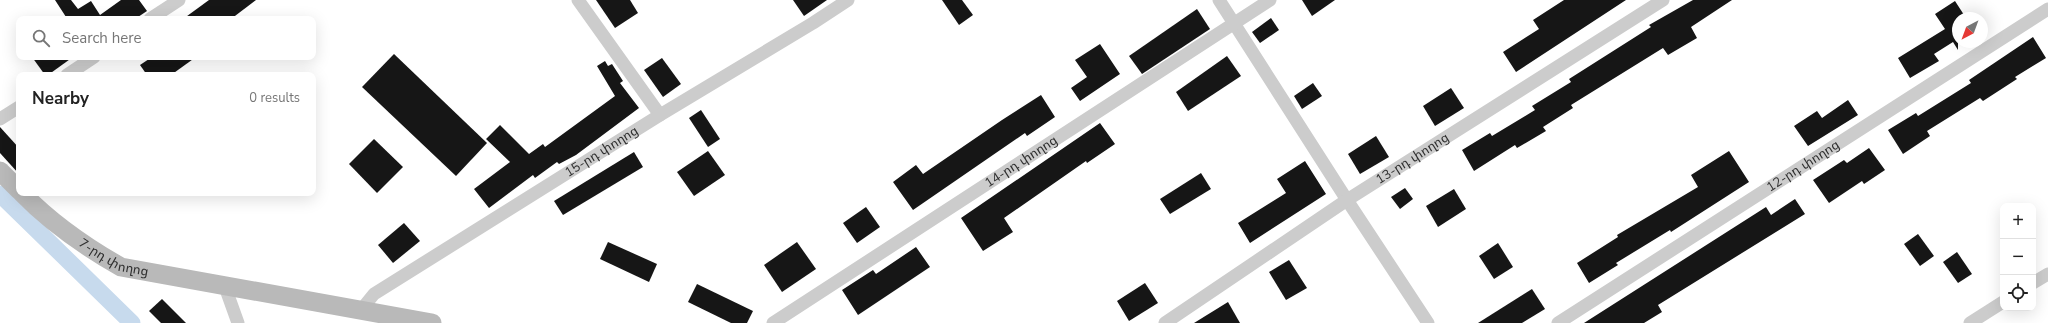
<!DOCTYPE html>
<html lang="en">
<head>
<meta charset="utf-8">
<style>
	body { margin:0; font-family:"Nunito Sans","Noto Sans Armenian",sans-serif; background:#f6f6f6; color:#222 }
	.controls { position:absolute; right:12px; bottom:12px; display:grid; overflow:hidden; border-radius:8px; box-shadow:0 4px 16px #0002 }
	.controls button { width:36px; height:36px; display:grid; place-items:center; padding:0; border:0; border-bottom:1px solid #e0e0e0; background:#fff; color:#222; font:20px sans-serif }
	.compass { position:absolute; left:1952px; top:12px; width:36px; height:36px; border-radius:50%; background:#fff; box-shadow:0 4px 16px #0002; rotate:221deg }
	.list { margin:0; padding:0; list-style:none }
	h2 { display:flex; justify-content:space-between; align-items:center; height:52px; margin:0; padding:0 16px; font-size:17px }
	h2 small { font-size:13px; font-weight:400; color:#767676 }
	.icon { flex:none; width:22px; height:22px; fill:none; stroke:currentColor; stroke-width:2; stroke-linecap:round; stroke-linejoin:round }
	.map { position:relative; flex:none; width:2048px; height:323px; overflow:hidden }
	.search { position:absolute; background:#fff; box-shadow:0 4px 16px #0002; left:16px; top:16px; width:300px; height:44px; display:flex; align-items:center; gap:10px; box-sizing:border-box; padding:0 14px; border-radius:8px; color:#767676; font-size:15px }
	.panel { position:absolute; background:#fff; box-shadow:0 4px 16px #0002; left:16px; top:72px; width:300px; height:124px; border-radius:8px }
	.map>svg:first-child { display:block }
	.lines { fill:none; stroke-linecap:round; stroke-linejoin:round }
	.canal { stroke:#c7daed; stroke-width:17 }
	.building { fill:#161616 }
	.minor { stroke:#ccc; stroke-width:13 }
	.secondary { stroke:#b9b9b9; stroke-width:19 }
	.labels { text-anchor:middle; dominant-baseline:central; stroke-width:4; stroke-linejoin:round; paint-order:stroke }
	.street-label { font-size:13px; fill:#2f2f2f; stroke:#fff }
</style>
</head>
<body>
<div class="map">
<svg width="2048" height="323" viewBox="0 0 2048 323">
	<rect width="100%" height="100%" fill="#fff"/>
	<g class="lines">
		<polyline class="canal" points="0,194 132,323"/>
	</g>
	<g class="building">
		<polygon points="55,0 71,0 78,9 91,1 100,15 121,0 139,0 147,11 135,19 63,19 66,17"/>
		<polygon points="209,0 256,0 231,19 183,19"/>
		<polygon points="596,0 630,0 638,13 615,28"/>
		<polygon points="793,0 827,0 804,16"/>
		<polygon points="942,0 962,0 973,15 959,25"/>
		<polygon points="1302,0 1335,0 1312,16"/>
		<polygon points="1564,0 1626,0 1516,72 1503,52 1539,29 1533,20"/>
		<polygon points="1693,0 1732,0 1691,27 1697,38 1668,55 1663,48 1571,105 1573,108 1543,127 1546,131 1517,148 1515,145 1474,171 1462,150 1490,133 1492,136 1535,110 1532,106 1571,82 1569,79 1651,27 1649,25"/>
		<polygon points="1955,1 1966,18 1958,18 1958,50 1953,42 1934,54 1939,61 1910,78 1898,58 1945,29 1935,14"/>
		<polygon points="1197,9 1210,29 1142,74 1129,56"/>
		<polygon points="1271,18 1279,30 1260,43 1252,32"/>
		<polygon points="2033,37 2046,58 2015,77 2017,79 1983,101 1980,98 1927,131 1930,136 1903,154 1888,130 1916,113 1918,116 1971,83 1969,80"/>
		<polygon points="1100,44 1120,74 1080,101 1071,88 1087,77 1075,60"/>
		<polygon points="394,54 487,143 456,176 362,87"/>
		<polygon points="1227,56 1241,76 1188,111 1176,92"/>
		<polygon points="32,57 73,57 48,75 45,75"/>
		<polygon points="152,57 196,57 171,75 147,75 140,65"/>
		<polygon points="662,58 681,84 663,97 644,70"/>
		<polygon points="605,61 608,66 612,64 623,81 620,83 639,108 576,155 559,164 557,162 535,178 533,175 489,208 474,189 510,162 486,139 500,125 529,154 543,144 545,147 615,96 597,66"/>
		<polygon points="1313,83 1322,96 1302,109 1294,96"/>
		<polygon points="1451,88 1464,108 1435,126 1423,106"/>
		<polygon points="1041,95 1055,117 1027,136 1025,133 913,210 893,182 916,165 923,174 1002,120"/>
		<polygon points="1848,100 1858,115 1808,146 1794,126 1817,111 1822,118"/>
		<polygon points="701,110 720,139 708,147 689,118"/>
		<polygon points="1100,123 1115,144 1087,163 1086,161 1004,218 1013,232 983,251 961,218"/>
		<polygon points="0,127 19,148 19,174 0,153"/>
		<polygon points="1376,136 1389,157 1360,174 1348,154"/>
		<polygon points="374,139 403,167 377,193 349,164"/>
		<polygon points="1869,148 1885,170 1864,184 1862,181 1829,203 1813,180 1844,160 1847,163"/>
		<polygon points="708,151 725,175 694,196 677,172"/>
		<polygon points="1729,151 1749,182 1671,232 1670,230 1616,263 1618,265 1589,283 1577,263 1618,237 1617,235 1698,187 1691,175"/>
		<polygon points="634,152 643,167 563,215 554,201"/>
		<polygon points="1305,161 1326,194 1250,243 1238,223 1286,193 1277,179"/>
		<polygon points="1201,173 1211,189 1170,214 1160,199"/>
		<polygon points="1405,188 1413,199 1400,209 1391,197"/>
		<polygon points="1454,189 1466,209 1438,227 1426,206"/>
		<polygon points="1795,199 1805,214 1658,305 1662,312 1644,323 1584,323 1766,207 1771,215"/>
		<polygon points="866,207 880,227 857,243 843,223"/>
		<polygon points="404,223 420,241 393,263 378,245"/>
		<polygon points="1918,234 1934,256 1920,266 1904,244"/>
		<polygon points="608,242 657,264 649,282 600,259"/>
		<polygon points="797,242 816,269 782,292 764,265"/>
		<polygon points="1498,243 1513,267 1494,279 1479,256"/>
		<polygon points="916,247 930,267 858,315 842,290 873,270 876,274"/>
		<polygon points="1957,252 1972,274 1958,283 1943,262"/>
		<polygon points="1289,260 1307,288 1286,300 1269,272"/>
		<polygon points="1145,283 1158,303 1129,321 1117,301"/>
		<polygon points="697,284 753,311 747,323 731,323 688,302"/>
		<polygon points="1532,289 1545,309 1522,323 1478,323"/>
		<polygon points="162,299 186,323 161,323 149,311"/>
		<polygon points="1228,302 1240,323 1194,323"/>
	</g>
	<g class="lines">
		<g class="minor">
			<polyline points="578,0 660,115"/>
			<polyline points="1219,0 1347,200 1428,323"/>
			<polyline points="150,19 179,0"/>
			<polyline points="67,75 94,57"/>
			<polyline points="0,119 19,107"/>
			<polyline points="2033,283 2048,274"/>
			<polyline points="224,284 238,323"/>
			<path id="s1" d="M361 310 374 294 660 115 813 23 848 0"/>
			<path id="s2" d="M773 323 1270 0"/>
			<path id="s3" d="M1165 323 1347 200 1663 0"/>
			<path id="s4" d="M1558 323 2048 9"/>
			<polyline points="1970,323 2003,302"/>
		</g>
		<g class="secondary">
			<polyline points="0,171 19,190"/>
			<path id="s5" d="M22 193C51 223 84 246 121 267L432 323"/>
		</g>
	</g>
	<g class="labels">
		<g class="street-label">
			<text stroke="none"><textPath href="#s1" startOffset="289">15-րդ փողոց</textPath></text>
			<text stroke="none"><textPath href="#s3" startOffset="297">13-րդ փողոց</textPath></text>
			<text stroke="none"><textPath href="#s2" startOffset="296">14-րդ փողոց</textPath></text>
			<text stroke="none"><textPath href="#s4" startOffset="291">12-րդ փողոց</textPath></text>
			<text stroke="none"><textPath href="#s5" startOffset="114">7-րդ փողոց</textPath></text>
		</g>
	</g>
</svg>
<div class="controls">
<button>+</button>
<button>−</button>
<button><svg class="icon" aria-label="locate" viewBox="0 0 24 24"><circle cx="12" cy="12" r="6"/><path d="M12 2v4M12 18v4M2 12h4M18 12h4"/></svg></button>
</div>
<svg class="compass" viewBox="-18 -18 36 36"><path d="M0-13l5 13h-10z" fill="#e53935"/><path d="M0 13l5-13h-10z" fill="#767676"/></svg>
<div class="search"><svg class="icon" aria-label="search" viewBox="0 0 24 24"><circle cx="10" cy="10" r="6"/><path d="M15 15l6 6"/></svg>Search here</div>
<section class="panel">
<h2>Nearby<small>0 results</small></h2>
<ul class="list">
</ul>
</section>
</div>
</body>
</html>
